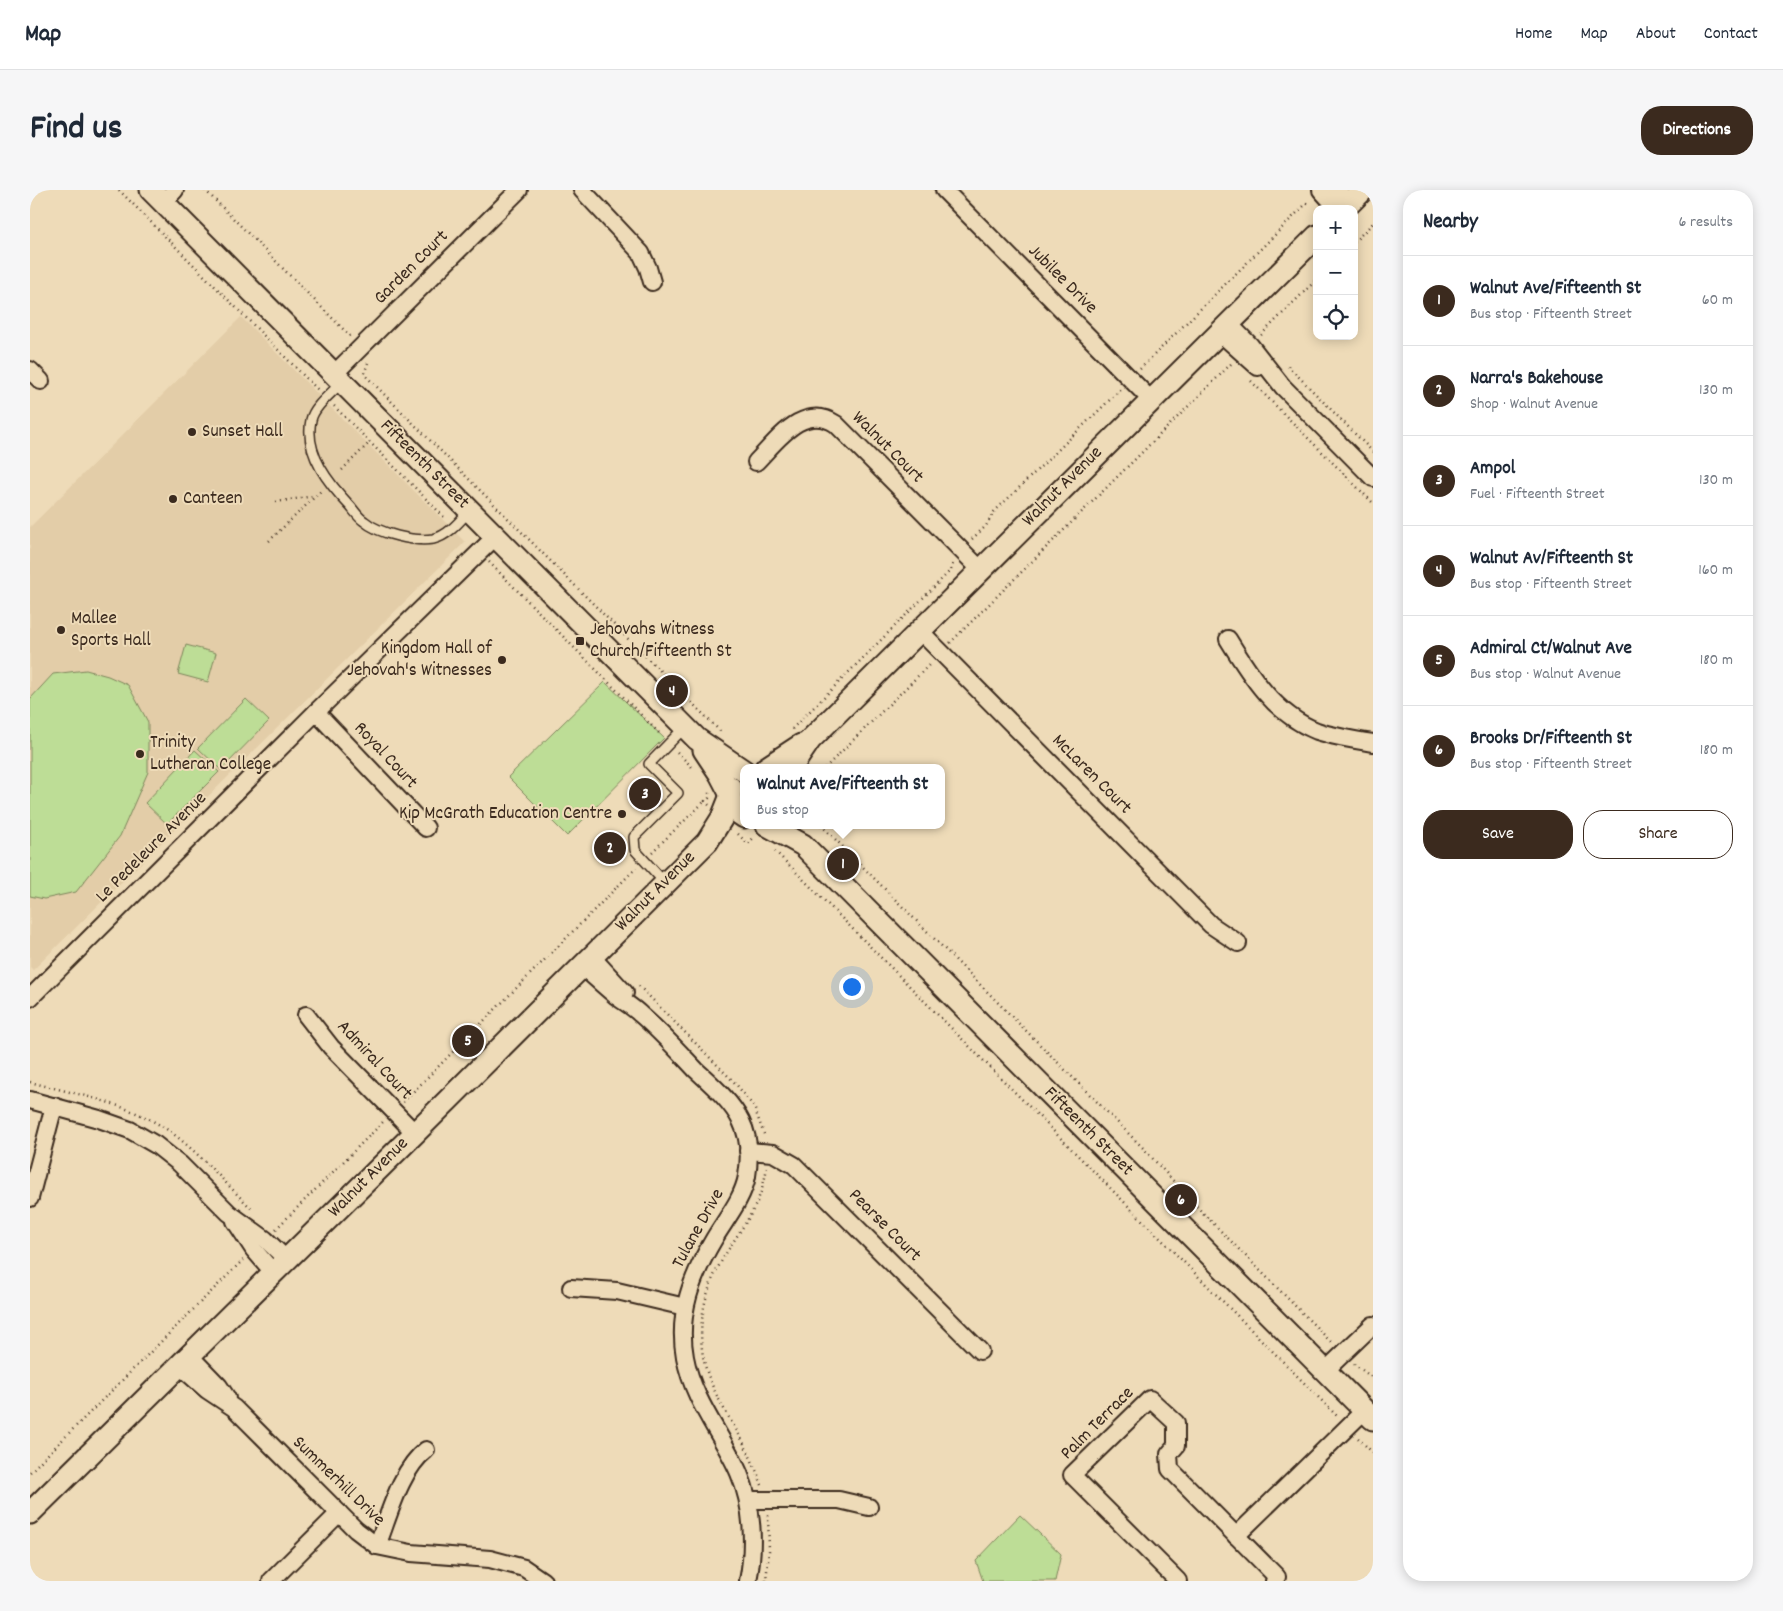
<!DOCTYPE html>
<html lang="en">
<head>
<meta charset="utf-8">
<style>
	body { margin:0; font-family:Dekko,sans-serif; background:#f6f6f7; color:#1f2937 }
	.controls { position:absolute; right:15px; top:15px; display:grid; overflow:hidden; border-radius:10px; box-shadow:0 2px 12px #0003 }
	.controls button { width:45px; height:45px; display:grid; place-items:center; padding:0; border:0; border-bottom:1px solid #e0e1e3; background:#fff; color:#1f2937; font:25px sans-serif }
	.you { position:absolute; left:821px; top:796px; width:18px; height:18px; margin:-12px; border:4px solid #fff; border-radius:50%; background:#1a73e8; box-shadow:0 0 0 8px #1a73e833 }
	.badge { display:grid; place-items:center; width:32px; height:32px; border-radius:50%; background:#3b2a1e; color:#fff; font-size:16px; font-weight:700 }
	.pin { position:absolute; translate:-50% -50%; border:2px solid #fff; box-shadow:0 1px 5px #0006 }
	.popup { position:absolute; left:710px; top:574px; width:205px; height:65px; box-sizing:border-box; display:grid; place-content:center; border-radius:10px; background:#fff; filter:drop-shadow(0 1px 4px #0005); font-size:16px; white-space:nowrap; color:#747a83 }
	.popup b { font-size:19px; color:#1f2937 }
	.popup::after { content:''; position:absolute; left:50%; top:100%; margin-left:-10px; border:10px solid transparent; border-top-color:#fff }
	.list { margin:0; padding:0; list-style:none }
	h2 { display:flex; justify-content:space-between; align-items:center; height:65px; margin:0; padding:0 20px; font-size:21px }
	h2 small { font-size:16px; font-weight:400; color:#747a83 }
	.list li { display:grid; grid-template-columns:32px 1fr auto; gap:15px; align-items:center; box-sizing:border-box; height:90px; padding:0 20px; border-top:1px solid #e0e1e3 }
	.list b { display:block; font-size:19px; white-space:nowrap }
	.list p { margin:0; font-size:16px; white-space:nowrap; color:#747a83 }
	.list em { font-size:16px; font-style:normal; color:#747a83 }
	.actions { display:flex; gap:10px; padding:15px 20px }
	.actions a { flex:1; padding:11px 0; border:1px solid #3b2a1e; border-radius:20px; text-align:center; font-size:18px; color:#3b2a1e }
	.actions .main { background:#3b2a1e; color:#fff }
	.icon { flex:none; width:28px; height:28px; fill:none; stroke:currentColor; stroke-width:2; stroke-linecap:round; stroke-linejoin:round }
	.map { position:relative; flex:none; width:1343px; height:1391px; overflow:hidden; border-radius:20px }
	header { display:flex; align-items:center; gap:30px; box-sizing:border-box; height:70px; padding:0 25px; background:#fff; border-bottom:1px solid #e0e1e3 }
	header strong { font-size:24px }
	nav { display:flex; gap:28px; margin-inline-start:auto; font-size:18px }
	.intro { display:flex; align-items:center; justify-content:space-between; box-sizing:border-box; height:120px; padding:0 30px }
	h1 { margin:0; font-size:35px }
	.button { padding:12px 22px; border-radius:20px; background:#3b2a1e; color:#fff; font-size:18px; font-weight:700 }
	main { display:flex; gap:30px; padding:0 30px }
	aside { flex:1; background:#fff; border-radius:20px; box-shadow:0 2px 12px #0003 }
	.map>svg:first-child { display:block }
	.built { fill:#e3cda8 }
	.green { fill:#bddd96; stroke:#7c845a }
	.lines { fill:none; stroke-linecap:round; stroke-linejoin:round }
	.service-casing { stroke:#3b2a1e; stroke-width:12 }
	.minor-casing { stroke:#3b2a1e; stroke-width:20 }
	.tertiary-casing { stroke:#3b2a1e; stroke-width:25 }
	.path { stroke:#3b2a1e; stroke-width:2.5; stroke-dasharray:1 4; stroke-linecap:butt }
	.service { stroke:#eedbb8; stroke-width:9 }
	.minor { stroke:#eedbb8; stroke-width:16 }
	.tertiary { stroke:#eedbb8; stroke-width:21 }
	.poi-dot { fill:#3b2a1e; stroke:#eedbb8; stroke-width:2 }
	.labels { text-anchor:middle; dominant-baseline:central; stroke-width:4; stroke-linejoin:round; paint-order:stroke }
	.street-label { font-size:19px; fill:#3b2a1e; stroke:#eedbb8 }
	.poi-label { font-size:19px; fill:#3b2a1e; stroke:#eedbb8; text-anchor:start }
</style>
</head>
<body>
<header>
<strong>Map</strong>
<nav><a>Home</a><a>Map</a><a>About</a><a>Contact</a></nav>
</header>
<div class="intro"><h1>Find us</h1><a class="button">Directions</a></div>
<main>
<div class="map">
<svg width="1343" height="1391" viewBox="0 0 1343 1391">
	<rect width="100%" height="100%" fill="#eedbb8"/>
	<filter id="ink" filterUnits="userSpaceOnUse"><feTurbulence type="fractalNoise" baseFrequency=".02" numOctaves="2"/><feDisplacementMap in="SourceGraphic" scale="10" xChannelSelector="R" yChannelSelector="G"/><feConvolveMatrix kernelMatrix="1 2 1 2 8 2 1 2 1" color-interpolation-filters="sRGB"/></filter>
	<g filter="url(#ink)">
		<polygon class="built" points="211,127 435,352 3,780 0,777 0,337"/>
		<g class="green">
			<polygon points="156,455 186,463 178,492 148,484"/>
			<polygon points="56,480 78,486 98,495 118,532 118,582 90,646 46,702 14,709 0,706 0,509 23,484"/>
			<polygon points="575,492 634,548 537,646 478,587"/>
			<polygon points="216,509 239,531 191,580 168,558"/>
			<polygon points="165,560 189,582 137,634 115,613"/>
			<polygon points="990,1325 1031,1364 1025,1391 953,1391 946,1371"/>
		</g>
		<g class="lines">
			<g class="service-casing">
				<g id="service">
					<path d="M312 192C302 203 284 216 281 230 274 264 300 295 321 317 325 322 329 328 334 331 349 344 385 352 403 349 418 346 430 331 439 321"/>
					<polyline points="635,693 605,660 604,647 648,603 619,574 655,537"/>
				</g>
			</g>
			<g class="minor-casing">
				<g id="minor">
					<polyline points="552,0 611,63 618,78 622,92"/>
					<polyline points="914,0 1121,210"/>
					<polyline points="1291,0 1308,19"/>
					<polyline points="1307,0 1319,13"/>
					<polyline points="134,12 145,0"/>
					<polyline points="1198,133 1220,155 1253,197 1343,288"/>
					<polyline points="1189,142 1228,177"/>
					<polyline points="0,180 11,191"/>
					<polyline points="304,184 489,0"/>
					<path d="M726 272C747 251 773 212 806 234L951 380"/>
					<polyline points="889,440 1181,735 1208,753"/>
					<path d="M1198 449C1220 485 1245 525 1287 541 1305 547 1324 550 1343 553"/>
					<polyline points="286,522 396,638"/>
					<polyline points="561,766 595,803"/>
					<path d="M552 776C563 786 574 796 586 806 594 812 603 817 610 824 630 841 648 861 666 880 682 895 701 911 711 931 719 947 720 968 717 986 713 1009 695 1030 684 1049 662 1086 647 1124 655 1167 663 1211 692 1244 709 1283 723 1316 725 1356 718 1391"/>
					<polyline points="0,808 286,522 466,346"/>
					<polyline points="276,825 301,857 385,943"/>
					<polyline points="0,910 69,929 100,940 126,955 150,974 199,1023 235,1049 257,1070"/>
					<polyline points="718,961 743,963 764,975 950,1161"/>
					<polyline points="0,1008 24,916"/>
					<polyline points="205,1031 224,1060 243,1082"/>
					<polyline points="541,1098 587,1101 655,1117"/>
					<polyline points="160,1166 189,1196 197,1208"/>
					<polyline points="150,1176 177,1200 204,1218 326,1340 347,1356 381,1363 460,1369 494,1378 513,1391"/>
					<polyline points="1295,1181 1343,1135"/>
					<polyline points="718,1310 809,1310 839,1317"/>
					<polyline points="1206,1346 1335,1220"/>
					<path d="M347 1356C359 1326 370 1280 396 1260"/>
					<polyline points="241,1391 309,1323"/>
					<polyline points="1148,1391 1042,1285 1120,1209 1146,1233 1146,1256 1139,1264 1140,1279 1247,1387 1244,1391"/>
				</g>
			</g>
			<g class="tertiary-casing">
				<g id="tertiary">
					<polyline points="121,0 667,549 714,581"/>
					<polyline points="1314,19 1333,0"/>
					<polyline points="674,560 690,584 700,603"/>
					<polyline points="736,578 771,555"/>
					<polyline points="761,578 780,550 1287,46"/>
					<path d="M701 598C698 611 703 620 714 627"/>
					<polyline points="737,635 773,655 1343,1229"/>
					<polyline points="0,1323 385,943 677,652 692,628 700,608"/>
				</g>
			</g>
			<g class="path">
				<polyline points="89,0 288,200"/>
				<polyline points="175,0 321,147"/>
				<polyline points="1324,52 1343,33"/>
				<polyline points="1231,145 1287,89"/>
				<polyline points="338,173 334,184 691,542"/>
				<polyline points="1258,176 1343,262"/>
				<polyline points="1110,179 1280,10"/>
				<polyline points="1221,191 1343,313"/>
				<polyline points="304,216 416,329"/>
				<polyline points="312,280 340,252"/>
				<polyline points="246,312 284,306"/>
				<polyline points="942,349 956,336 964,322 1091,199"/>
				<polyline points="239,351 292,300"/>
				<polyline points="459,372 631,545"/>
				<polyline points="920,453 1202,173"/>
				<polyline points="762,539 921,380 923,374"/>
				<polyline points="647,562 663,578"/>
				<polyline points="795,578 901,473"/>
				<polyline points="679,615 675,611 679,608 679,602"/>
				<polyline points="791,635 1113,958 1171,1021 1302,1153"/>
				<polyline points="708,644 718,654 725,646"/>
				<polyline points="745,661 1307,1226"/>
				<polyline points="622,662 675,611"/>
				<polyline points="609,796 706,894 724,917 735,947"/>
				<path d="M0 892C49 905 105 914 146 946 174 968 198 996 223 1020"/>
				<polyline points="373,912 606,678"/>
				<polyline points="246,1039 354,931"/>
				<polyline points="1324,1174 1343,1188"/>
				<polyline points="1328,1248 1343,1263"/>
				<polyline points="0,1282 213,1070"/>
				<path d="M732 1295C726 1280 720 1265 712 1250 701 1230 688 1211 680 1190 664 1152 671 1107 691 1072 711 1036 730 1021 737 977"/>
				<polyline points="736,1391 739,1361 738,1325"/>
			</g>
			<use href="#service" class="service"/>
			<use href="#minor" class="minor"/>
			<use href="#tertiary" class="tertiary"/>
		</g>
	</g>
	<g class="poi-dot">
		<circle cx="162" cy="242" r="5"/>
		<circle cx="143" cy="309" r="5"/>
		<circle cx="31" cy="440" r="5"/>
		<rect x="545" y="446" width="10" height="10" rx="2.5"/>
		<circle cx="472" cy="470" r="5"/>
		<circle cx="110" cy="564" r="5"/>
		<circle cx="592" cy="624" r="5"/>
	</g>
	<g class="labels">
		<g class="street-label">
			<text transform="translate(382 78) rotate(-45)">Garden Court</text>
			<text transform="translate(1032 90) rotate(45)">Jubilee Drive</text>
			<text transform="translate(857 258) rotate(45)">Walnut Court</text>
			<text transform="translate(394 275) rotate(45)">Fifteenth Street</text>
			<text transform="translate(1033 297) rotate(-45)">Walnut Avenue</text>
			<text transform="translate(355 566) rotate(47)">Royal Court</text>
			<text transform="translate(1061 585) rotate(45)">McLaren Court</text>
			<text transform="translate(122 658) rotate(-45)">Le Pedeleure Avenue</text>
			<text transform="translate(626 702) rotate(-45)">Walnut Avenue</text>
			<text transform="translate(344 871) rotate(47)">Admiral Court</text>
			<text transform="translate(1058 942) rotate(45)">Fifteenth Street</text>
			<text transform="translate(339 988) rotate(-45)">Walnut Avenue</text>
			<text transform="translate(854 1036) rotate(45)">Pearse Court</text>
			<text transform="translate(669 1039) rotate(-61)">Tulane Drive</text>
			<text transform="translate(1068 1234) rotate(-45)">Palm Terrace</text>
			<text transform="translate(308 1292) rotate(44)">Summerhill Drive</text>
		</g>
		<g class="poi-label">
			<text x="172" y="242">Sunset Hall</text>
			<text x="153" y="309">Canteen</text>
			<text x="41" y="429">Mallee<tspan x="41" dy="22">Sports Hall</tspan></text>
			<text x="560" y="440">Jehovahs Witness<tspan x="560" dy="22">Church/Fifteenth St</tspan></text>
			<text x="462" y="459" text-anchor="end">Kingdom Hall of<tspan x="462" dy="22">Jehovah's Witnesses</tspan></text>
			<text x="120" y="553">Trinity<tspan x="120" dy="22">Lutheran College</tspan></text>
			<text x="582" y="624" text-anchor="end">Kip McGrath Education Centre</text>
		</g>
	</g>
</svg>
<div class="controls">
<button>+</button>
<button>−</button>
<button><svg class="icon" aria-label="locate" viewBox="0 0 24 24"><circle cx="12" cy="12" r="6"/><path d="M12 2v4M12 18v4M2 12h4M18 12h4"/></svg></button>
</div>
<div class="you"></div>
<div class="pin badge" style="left:813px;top:674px">1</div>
<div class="popup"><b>Walnut Ave/Fifteenth St</b>Bus stop</div>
<div class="pin badge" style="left:580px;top:658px">2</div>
<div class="pin badge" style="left:615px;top:604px">3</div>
<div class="pin badge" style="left:642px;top:501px">4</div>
<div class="pin badge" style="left:438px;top:851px">5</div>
<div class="pin badge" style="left:1151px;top:1010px">6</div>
</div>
<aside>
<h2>Nearby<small>6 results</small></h2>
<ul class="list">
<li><span class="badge">1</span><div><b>Walnut Ave/Fifteenth St</b><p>Bus stop · Fifteenth Street</p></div><em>60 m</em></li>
<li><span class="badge">2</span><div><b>Narra's Bakehouse</b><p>Shop · Walnut Avenue</p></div><em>130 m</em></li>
<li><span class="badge">3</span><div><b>Ampol</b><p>Fuel · Fifteenth Street</p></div><em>130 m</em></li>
<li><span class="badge">4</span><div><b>Walnut Av/Fifteenth St</b><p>Bus stop · Fifteenth Street</p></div><em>160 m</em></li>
<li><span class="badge">5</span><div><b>Admiral Ct/Walnut Ave</b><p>Bus stop · Walnut Avenue</p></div><em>180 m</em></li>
<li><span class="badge">6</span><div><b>Brooks Dr/Fifteenth St</b><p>Bus stop · Fifteenth Street</p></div><em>180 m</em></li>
</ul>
<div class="actions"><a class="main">Save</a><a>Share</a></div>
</aside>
</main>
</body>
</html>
